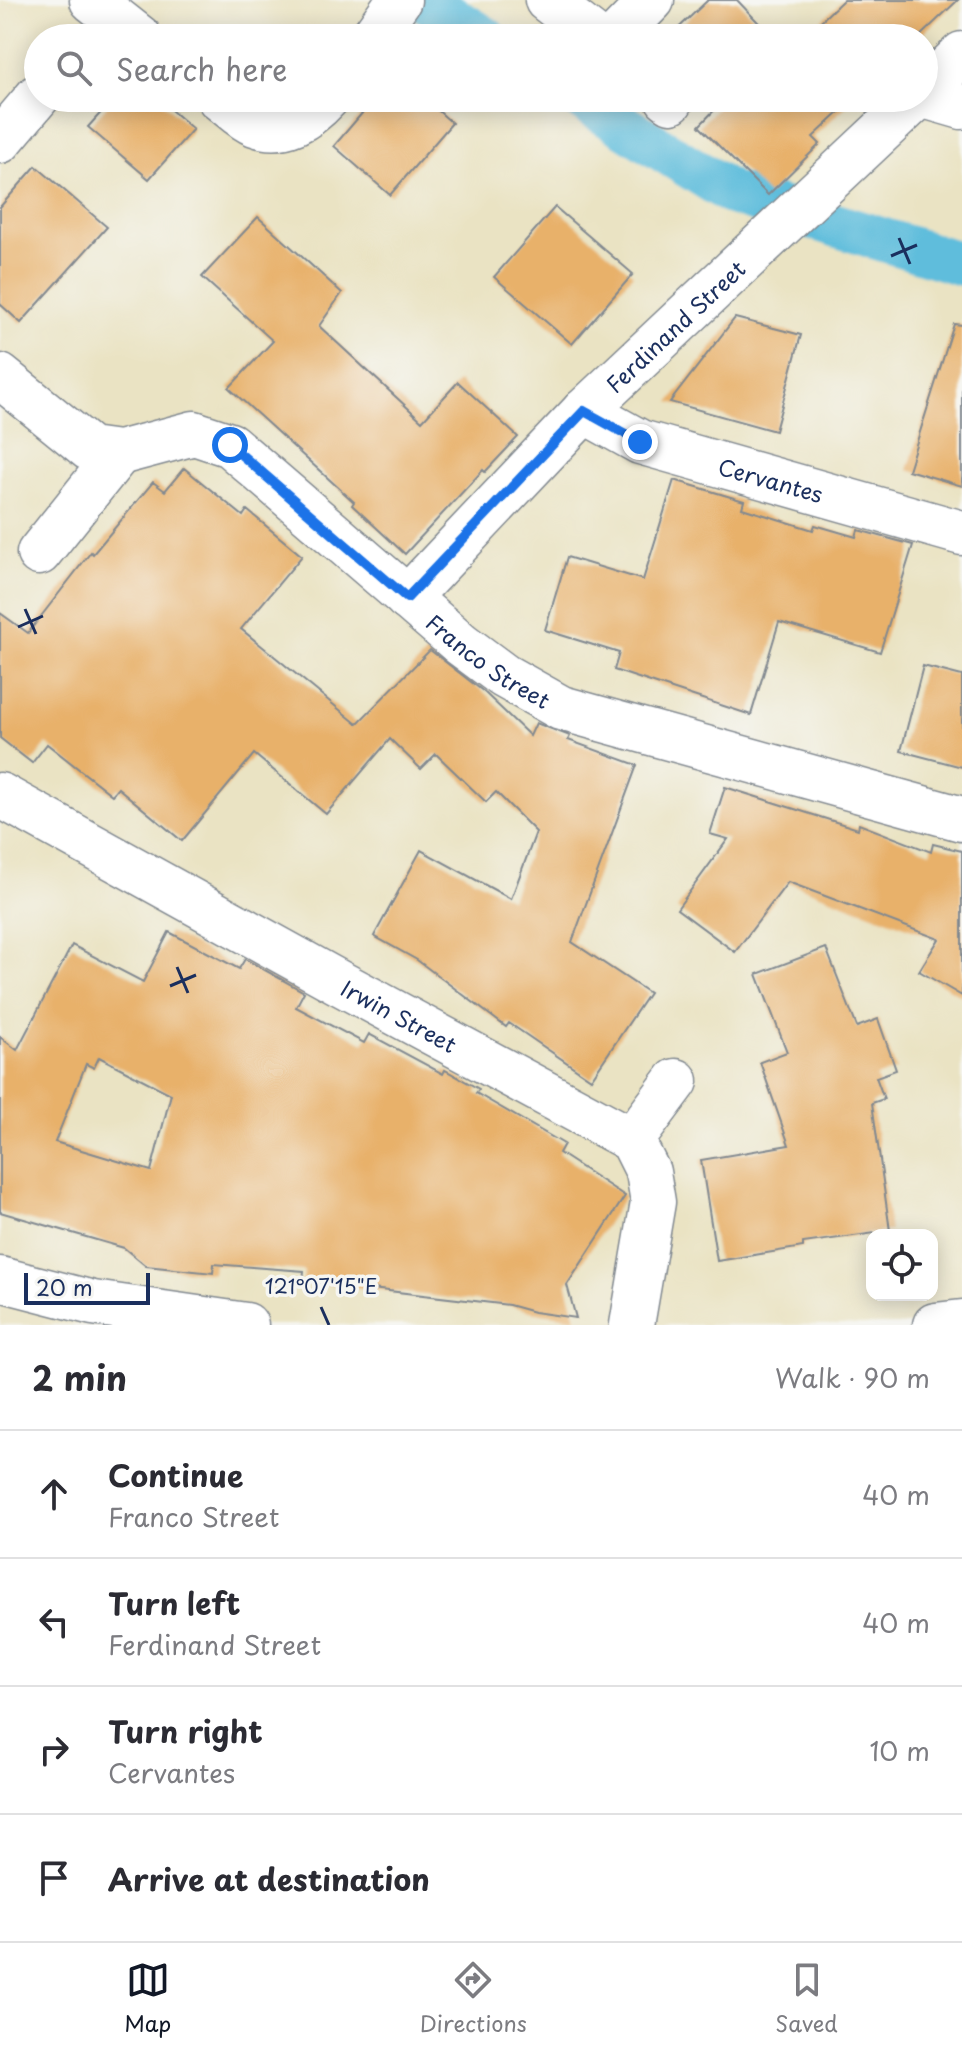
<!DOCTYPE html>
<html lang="en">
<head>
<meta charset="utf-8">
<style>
	body { margin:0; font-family:"Playpen Sans",sans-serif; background:#f7f7f7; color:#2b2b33 }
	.controls { position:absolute; right:24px; bottom:24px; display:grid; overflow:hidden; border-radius:16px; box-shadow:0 4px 20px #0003 }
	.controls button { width:72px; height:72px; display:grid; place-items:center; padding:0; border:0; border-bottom:2px solid #e1e1e2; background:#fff; color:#2b2b33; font:40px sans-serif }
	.scale { position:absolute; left:24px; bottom:20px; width:126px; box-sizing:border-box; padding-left:8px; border:4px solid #1b2f5e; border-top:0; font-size:22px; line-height:28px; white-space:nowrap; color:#1b2f5e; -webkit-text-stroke:6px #f6f6f2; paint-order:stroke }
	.stop { position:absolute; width:24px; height:24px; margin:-18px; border:6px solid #1a73e8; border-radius:50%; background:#fff }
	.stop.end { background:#1a73e8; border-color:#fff; box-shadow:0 2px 8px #0008 }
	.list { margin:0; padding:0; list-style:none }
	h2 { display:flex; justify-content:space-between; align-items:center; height:104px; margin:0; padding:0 32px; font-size:34px }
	h2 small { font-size:26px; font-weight:400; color:#7c7c81 }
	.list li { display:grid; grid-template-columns:52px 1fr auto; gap:24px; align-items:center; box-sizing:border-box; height:128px; padding:0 32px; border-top:2px solid #e1e1e2 }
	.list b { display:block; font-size:30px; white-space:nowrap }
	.list p { margin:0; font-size:26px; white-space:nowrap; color:#7c7c81 }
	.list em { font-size:26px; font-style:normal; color:#7c7c81 }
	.icon { flex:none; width:44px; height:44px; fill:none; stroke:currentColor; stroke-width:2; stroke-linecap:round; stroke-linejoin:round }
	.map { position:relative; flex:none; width:962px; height:1325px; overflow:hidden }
	.search { position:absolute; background:#fff; box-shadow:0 4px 20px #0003; left:24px; right:24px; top:24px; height:88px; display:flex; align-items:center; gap:20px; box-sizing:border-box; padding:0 28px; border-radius:44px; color:#7c7c81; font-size:30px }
	.sheet { height:616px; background:#fff }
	nav { display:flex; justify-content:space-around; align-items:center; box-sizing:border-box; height:112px; border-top:2px solid #e1e1e2; background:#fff; font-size:22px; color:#7c7c81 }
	nav a { display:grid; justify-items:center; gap:4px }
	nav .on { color:#111827 }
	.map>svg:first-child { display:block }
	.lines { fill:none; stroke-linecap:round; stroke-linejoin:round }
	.canal { stroke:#5ebddc; stroke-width:44 }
	.building { fill:#e8b16b; fill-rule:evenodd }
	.minor-casing { stroke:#828990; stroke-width:47 }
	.minor { stroke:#fff; stroke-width:44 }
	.route { stroke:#1a73e8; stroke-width:10 }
	.ticks { fill:none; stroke:#1b2f5e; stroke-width:3 }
	.labels { text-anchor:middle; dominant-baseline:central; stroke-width:7; stroke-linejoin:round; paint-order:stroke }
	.street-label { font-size:22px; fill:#1b2f5e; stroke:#f6f6f2 }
	.ticks-label { font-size:20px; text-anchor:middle; fill:#1b2f5e; stroke:#f6f6f2; stroke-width:7; stroke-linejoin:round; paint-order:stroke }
</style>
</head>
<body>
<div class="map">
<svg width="962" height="1325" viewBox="0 0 962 1325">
	<rect width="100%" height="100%" fill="#f6f6f2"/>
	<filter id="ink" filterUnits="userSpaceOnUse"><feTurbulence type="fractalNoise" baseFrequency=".0125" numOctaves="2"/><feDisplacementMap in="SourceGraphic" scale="16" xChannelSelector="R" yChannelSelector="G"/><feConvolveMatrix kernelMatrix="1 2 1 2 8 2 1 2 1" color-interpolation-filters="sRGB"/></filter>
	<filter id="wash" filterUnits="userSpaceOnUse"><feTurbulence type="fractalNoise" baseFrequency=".006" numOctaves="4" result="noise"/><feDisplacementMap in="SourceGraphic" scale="32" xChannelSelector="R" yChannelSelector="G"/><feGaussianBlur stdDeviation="1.8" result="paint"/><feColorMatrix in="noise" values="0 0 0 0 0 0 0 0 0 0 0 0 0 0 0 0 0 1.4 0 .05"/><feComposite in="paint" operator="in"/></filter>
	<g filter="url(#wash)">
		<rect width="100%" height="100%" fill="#eae3c3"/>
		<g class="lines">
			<g class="canal">
				<polyline points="425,0 485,38"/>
				<polyline points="580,98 731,193 962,264"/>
			</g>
		</g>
		<g id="blocks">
			<g class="building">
				<polygon points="708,0 737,0 773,38 668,38"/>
				<polygon points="843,0 958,0 918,38 803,38"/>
				<polygon points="114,98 157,98 193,129 149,179 88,127"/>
				<polygon points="375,98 424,98 452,123 390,195 334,146"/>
				<polygon points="726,98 855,98 813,137 820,144 768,195 699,126"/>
				<polygon points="36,166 107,227 21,323 0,304 0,207"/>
				<polygon points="555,207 633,274 572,344 494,277"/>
				<polygon points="258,217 342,293 319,326 422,421 458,382 518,437 485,472 483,470 405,554 352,505 354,502 229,388 273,341 202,277"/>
				<polygon points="735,318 801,335 775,431 670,402"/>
				<polygon points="954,324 962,325 962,486 908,470"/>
				<polygon points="184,468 243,516 247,510 302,556 241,629 357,724 430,650 484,692 530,736 536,723 570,736 568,740 637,765 572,942 649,993 591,1079 509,1023 506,1027 417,960 374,936 421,850 511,899 536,832 496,792 486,802 436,754 421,769 390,739 326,814 254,754 182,841 118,788 112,795 47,744 32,763 0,738 0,613 28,633 91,552 93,554 153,482 165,491"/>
				<polygon points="674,480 744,501 742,508 813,530 815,525 856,537 858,530 913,545 880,652 779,622 751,715 614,670 619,653 545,630 567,557 643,580"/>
				<polygon points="923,666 962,676 962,767 901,751"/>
				<polygon points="725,787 858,829 859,824 931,852 933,844 962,851 962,996 919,971 939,939 788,882 735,952 677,909 728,839 710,834"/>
				<path d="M169 932 239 969 245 959 304 992 296 1007 364 1043 369 1034 443 1074 445 1070 479 1089 476 1093 564 1144 559 1153 625 1196 567 1285 576 1318 534 1312 509 1305 303 1281 304 1271 214 1264 213 1273 146 1266 124 1248 0 1212V1037L17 1050 72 945 143 982ZM99 1057 171 1094 151 1171 55 1142 86 1064 94 1068Z"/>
				<polygon points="826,948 857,1027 878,1019 896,1070 876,1077 884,1099 872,1103 890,1231 803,1243 803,1247 717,1261 701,1160 789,1145 760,1062 787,1052 757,974"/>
			</g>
		</g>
	</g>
	<g filter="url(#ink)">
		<use href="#blocks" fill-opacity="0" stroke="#828990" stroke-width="2"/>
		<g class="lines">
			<g class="minor-casing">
				<g id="minor">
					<polyline points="92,0 140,38"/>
					<polyline points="547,0 596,38"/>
					<polyline points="372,38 399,0"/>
					<polyline points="615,38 652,0"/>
					<polyline points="924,91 962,54"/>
					<polyline points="924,96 962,107"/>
					<path d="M219 98C230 106 242 119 255 124 283 135 309 118 327 98"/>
					<polyline points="667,98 671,101"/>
					<polyline points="0,141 38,96"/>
					<path id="s1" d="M0 376 90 449 119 453 194 433 230 445 461 644 504 676 561 708 962 819"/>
					<path id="s2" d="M584 411 640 442 962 533"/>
					<polyline points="39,553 119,453"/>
					<path id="s3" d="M407 598 584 411 917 98"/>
					<path id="s4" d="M0 795 338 982 632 1140 648 1172 653 1202 632 1325"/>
					<polyline points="632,1140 676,1081"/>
					<polyline points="0,1279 93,1303 246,1325"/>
					<polyline points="935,1325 962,1322"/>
				</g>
			</g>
			<use href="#minor" class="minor"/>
		</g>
	</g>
	<g class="lines" filter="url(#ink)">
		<polyline class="route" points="230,445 407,598 584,411 640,442"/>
	</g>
	<path class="ticks" d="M899 238 910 264M891 256 917 245M25 609 36 634M18 627 43 616M177 967 188 993M170 986 196 975M321 1307 329 1325"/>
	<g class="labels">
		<g class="street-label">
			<text stroke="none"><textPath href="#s3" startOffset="382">Ferdinand Street</textPath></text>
			<text stroke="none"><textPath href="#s2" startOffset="200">Cervantes</textPath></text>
			<text stroke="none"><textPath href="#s1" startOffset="598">Franco Street</textPath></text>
			<text stroke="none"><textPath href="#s4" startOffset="456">Irwin Street</textPath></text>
		</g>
	</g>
	<g class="ticks-label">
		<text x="321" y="1294">121°07'15"E</text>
	</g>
</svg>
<div class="controls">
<button><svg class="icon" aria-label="locate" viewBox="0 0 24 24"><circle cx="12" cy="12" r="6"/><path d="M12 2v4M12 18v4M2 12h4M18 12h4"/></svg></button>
</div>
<div class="scale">20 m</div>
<div class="stop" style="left:230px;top:445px"></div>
<div class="stop end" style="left:640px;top:442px"></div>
<div class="search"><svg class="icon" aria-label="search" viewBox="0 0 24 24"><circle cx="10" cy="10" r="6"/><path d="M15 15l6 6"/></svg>Search here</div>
</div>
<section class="sheet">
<h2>2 min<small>Walk · 90 m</small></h2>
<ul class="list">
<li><svg class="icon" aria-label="ahead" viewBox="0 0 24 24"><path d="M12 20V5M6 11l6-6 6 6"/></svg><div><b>Continue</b><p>Franco Street</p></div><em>40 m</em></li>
<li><svg class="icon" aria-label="left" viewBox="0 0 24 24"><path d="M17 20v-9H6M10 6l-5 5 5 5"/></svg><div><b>Turn left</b><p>Ferdinand Street</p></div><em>40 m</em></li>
<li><svg class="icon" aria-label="right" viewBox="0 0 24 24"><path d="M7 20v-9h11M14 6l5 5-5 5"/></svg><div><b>Turn right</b><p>Cervantes</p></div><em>10 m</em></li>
<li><svg class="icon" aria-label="arrive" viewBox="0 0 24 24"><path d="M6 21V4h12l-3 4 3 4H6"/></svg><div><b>Arrive at destination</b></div></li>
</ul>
</section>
<nav>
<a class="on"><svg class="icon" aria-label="map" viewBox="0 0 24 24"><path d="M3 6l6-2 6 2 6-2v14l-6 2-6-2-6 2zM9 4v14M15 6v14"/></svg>Map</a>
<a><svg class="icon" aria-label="directions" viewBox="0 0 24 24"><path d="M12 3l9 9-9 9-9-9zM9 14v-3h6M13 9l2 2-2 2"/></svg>Directions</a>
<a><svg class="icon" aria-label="saved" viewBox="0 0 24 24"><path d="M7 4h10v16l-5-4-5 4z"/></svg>Saved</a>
</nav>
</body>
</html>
